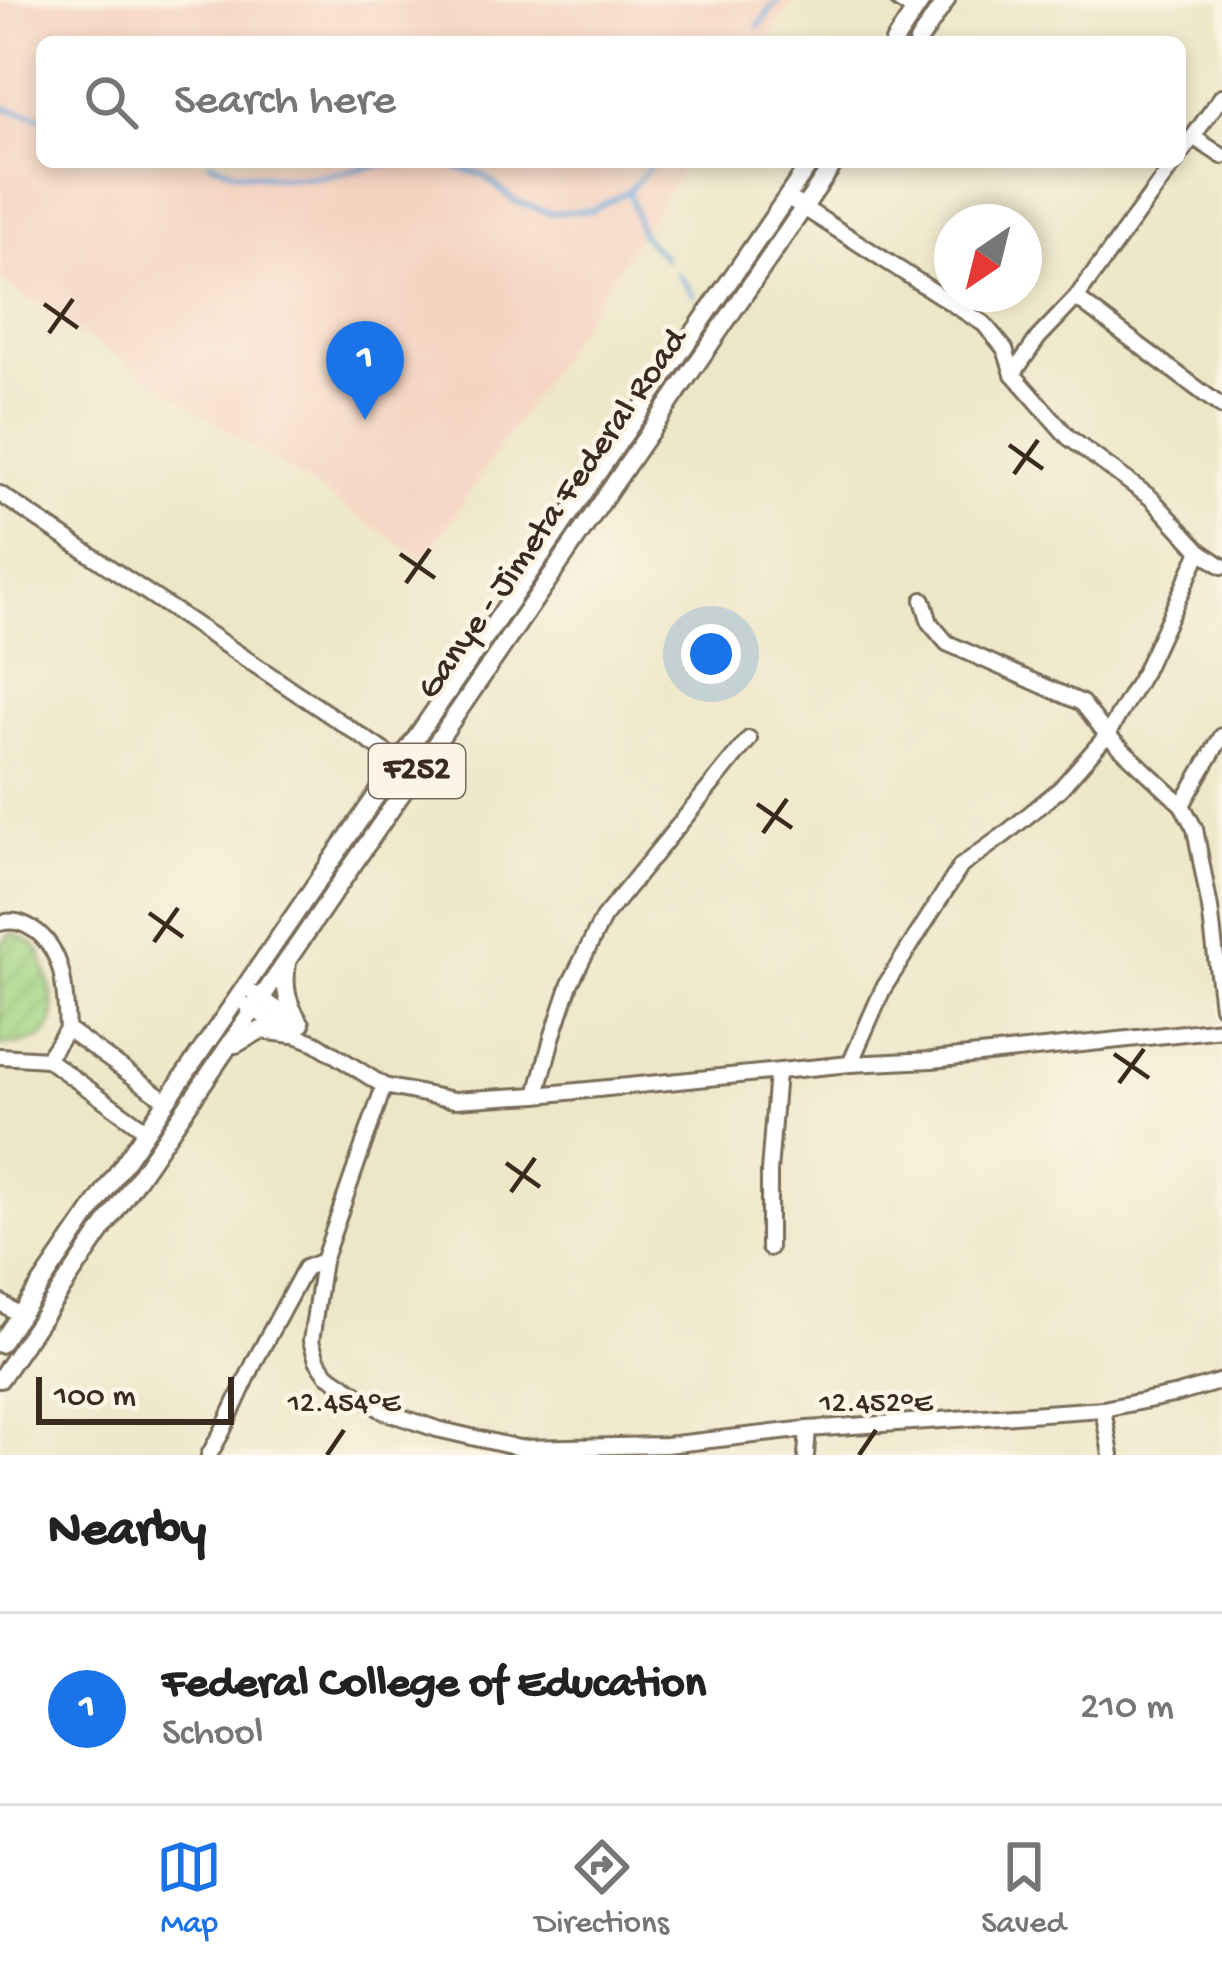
<!DOCTYPE html>
<html lang="en">
<head>
<meta charset="utf-8">
<style>
	body { margin:0; font-family:"Gochi Hand",sans-serif; background:#f6f6f6; color:#222 }
	.compass { position:absolute; left:934px; top:204px; width:108px; height:108px; border-radius:50%; background:#fff; box-shadow:0 6px 18px #0003; rotate:215deg }
	.scale { position:absolute; left:36px; bottom:30px; width:198px; box-sizing:border-box; padding-left:12px; border:6px solid #3b2a1e; border-top:0; font-size:33px; line-height:42px; white-space:nowrap; color:#3b2a1e; -webkit-text-stroke:9px #fcf5e5; paint-order:stroke }
	.you { position:absolute; left:711px; top:654px; width:42px; height:42px; margin:-30px; border:9px solid #fff; border-radius:50%; background:#1a73e8; box-shadow:0 0 0 18px #1a73e833 }
	.badge { display:grid; place-items:center; width:78px; height:78px; border-radius:50%; background:#1a73e8; color:#fff; font-size:39px; font-weight:700 }
	.pin { position:absolute; translate:-50% -99px; filter:drop-shadow(0 3px 6px #0008) }
	.pin::after { content:''; position:absolute; top:63px; width:42px; height:36px; background:inherit; clip-path:polygon(0 0,100% 0,50% 100%) }
	.list { margin:0; padding:0; list-style:none }
	h2 { display:flex; justify-content:space-between; align-items:center; height:156px; margin:0; padding:0 48px; font-size:51px }
	h2 small { font-size:39px; font-weight:400; color:#767676 }
	.list li { display:grid; grid-template-columns:78px 1fr auto; gap:36px; align-items:center; box-sizing:border-box; height:192px; padding:0 48px; border-top:3px solid #e0e0e0 }
	.list b { display:block; font-size:45px; white-space:nowrap }
	.list p { margin:0; font-size:39px; white-space:nowrap; color:#767676 }
	.list em { font-size:39px; font-style:normal; color:#767676 }
	.icon { flex:none; width:66px; height:66px; fill:none; stroke:currentColor; stroke-width:2; stroke-linecap:round; stroke-linejoin:round }
	.map { position:relative; flex:none; width:1222px; height:1455px; overflow:hidden }
	.search { position:absolute; background:#fff; box-shadow:0 6px 18px #0003; left:36px; right:36px; top:36px; height:132px; display:flex; align-items:center; gap:30px; box-sizing:border-box; padding:0 42px; border-radius:18px; color:#767676; font-size:45px }
	.sheet { height:348px; background:#fff }
	nav { display:flex; justify-content:space-around; align-items:center; box-sizing:border-box; height:168px; border-top:3px solid #e0e0e0; background:#fff; font-size:33px; color:#767676 }
	nav a { display:grid; justify-items:center; gap:6px }
	nav .on { color:#1a73e8 }
	.map>svg:first-child { display:block }
	.built { fill:#f5d3c1 }
	.garden { fill:url(#garden-furrows); stroke:#6e8052; stroke-width:3 }
	.lines { fill:none; stroke-linecap:round; stroke-linejoin:round }
	.stream { stroke:#67aadc; stroke-width:4.5 }
	.minor-casing { stroke:#796c59; stroke-width:20 }
	.major-casing { stroke:#796c59; stroke-width:22 }
	.minor { stroke:#fff; stroke-width:14 }
	.major { stroke:#fff; stroke-width:16 }
	.ticks { fill:none; stroke:#3b2a1e; stroke-width:4.5 }
	.labels { text-anchor:middle; dominant-baseline:central; stroke-width:9; stroke-linejoin:round; paint-order:stroke }
	.shield { fill:#fcf5e5; stroke:#75675a; stroke-width:3 }
	.shield-label { font-size:33px; font-weight:bold; fill:#3b2a1e }
	.street-label { font-size:36px; fill:#3b2a1e; stroke:#fcf5e5 }
	.ticks-label { font-size:30px; text-anchor:middle; fill:#3b2a1e; stroke:#fcf5e5; stroke-width:9; stroke-linejoin:round; paint-order:stroke }
</style>
</head>
<body>
<div class="map">
<svg width="1222" height="1455" viewBox="0 0 1222 1455">
	<defs>
		<pattern id="garden-furrows" width="10" height="10" patternUnits="userSpaceOnUse" patternTransform="scale(3)"><rect width="10" height="10" fill="#a2d585"/><path d="M-1 1l2-2M0 10L10 0M9 11l2-2" fill="none" stroke="#8cb772"/></pattern>
	</defs>
	<rect width="100%" height="100%" fill="#fcf5e5"/>
	<filter id="ink" filterUnits="userSpaceOnUse"><feTurbulence type="fractalNoise" baseFrequency=".00833" numOctaves="2"/><feDisplacementMap in="SourceGraphic" scale="24" xChannelSelector="R" yChannelSelector="G"/><feConvolveMatrix kernelMatrix="1 2 1 2 8 2 1 2 1" color-interpolation-filters="sRGB"/></filter>
	<filter id="wash" filterUnits="userSpaceOnUse"><feTurbulence type="fractalNoise" baseFrequency=".004" numOctaves="4" result="noise"/><feDisplacementMap in="SourceGraphic" scale="48" xChannelSelector="R" yChannelSelector="G"/><feGaussianBlur stdDeviation="2.7" result="paint"/><feColorMatrix in="noise" values="0 0 0 0 0 0 0 0 0 0 0 0 0 0 0 0 0 1.4 0 .05"/><feComposite in="paint" operator="in"/></filter>
	<g filter="url(#wash)">
		<rect width="100%" height="100%" fill="#ede6c7"/>
		<polygon class="built" points="0,0 794,0 766,42 42,42 42,162 687,162 425,560 0,280"/>
		<path class="garden" d="M12 932 35 945 40 952C46 977 67 1020 40 1038 29 1044 12 1044 0 1045V946Z"/>
		<g class="lines">
			<g class="stream">
				<polyline points="758,27 778,0"/>
				<polyline points="0,107 42,117"/>
				<polyline points="210,162 234,171 282,178 324,176 385,164 439,163 483,175 514,201 551,213 592,210 629,191 654,162"/>
				<polyline points="629,191 641,234 665,258"/>
				<polyline points="678,274 694,295"/>
			</g>
		</g>
	</g>
	<g filter="url(#ink)">
		<g class="lines">
			<g class="minor-casing">
				<g id="minor">
					<polyline points="898,0 915,11"/>
					<polyline points="1193,137 1222,156"/>
					<polyline points="1180,155 1222,96"/>
					<polyline points="787,197 984,324 1005,349 1013,374 1068,437 1151,498 1200,551 1222,566"/>
					<polyline points="1076,298 1222,407"/>
					<polyline points="1013,374 1038,338 1076,298 1175,162"/>
					<polyline points="0,494 400,762"/>
					<polyline points="923,600 930,623 947,643 1082,703 1107,735 1182,805 1195,829 1210,908 1222,1007"/>
					<polyline points="1182,805 1222,736"/>
					<path d="M0 923C14 919 24 923 36 931 66 954 65 995 67 1029L47 1059 0 1056"/>
					<polyline points="255,994 296,1021"/>
					<polyline points="246,1005 293,1034 316,1043 384,1086 454,1100 537,1095 850,1064 932,1060 1222,1029"/>
					<polyline points="67,1029 167,1101"/>
					<polyline points="47,1059 147,1131"/>
					<polyline points="850,1064 883,989 961,866 1004,835 1060,789 1107,735 1144,672 1200,551"/>
					<polyline points="384,1086 323,1261 311,1341 317,1360 327,1374 383,1411 437,1429 519,1448 666,1445 808,1429 1103,1409 1178,1394 1222,1381"/>
					<polyline points="537,1095 552,1038 570,984 603,918 749,739"/>
					<polyline points="769,1248 769,1172 777,1072"/>
					<polyline points="0,1302 20,1316"/>
					<polyline points="1103,1409 1111,1455"/>
					<polyline points="209,1455 222,1432 256,1359 305,1268 323,1261"/>
					<polyline points="806,1455 808,1429"/>
				</g>
			</g>
			<g class="major-casing">
				<g id="major">
					<polyline points="894,42 922,0"/>
					<polyline points="918,42 946,0"/>
					<path d="M287 963C283 987 287 1005 301 1024"/>
					<polyline points="236,1044 261,1030 293,1034"/>
					<polyline points="0,1344 811,162"/>
					<polyline points="0,1379 835,162"/>
				</g>
			</g>
			<use href="#minor" class="minor"/>
			<use href="#major" class="major"/>
		</g>
	</g>
	<path class="ticks" d="M44 304 78 328M49 333 73 299M1009 445 1043 469M1014 474 1038 440M400 554 435 578M406 583 430 549M757 804 792 828M763 833 787 799M149 913 183 937M154 942 178 908M1114 1054 1149 1078M1119 1083 1144 1049M506 1163 540 1187M511 1192 535 1158M327 1455 344 1430M859 1455 876 1430"/>
	<g class="labels">
		<rect class="shield" x="369" y="744" width="96" height="54" rx="9"/>
		<g class="shield-label">
			<text x="417" y="771">F252</text>
		</g>
		<g class="street-label">
			<text transform="translate(554 515) rotate(-55)">Ganye - Jimeta Federal Road</text>
		</g>
	</g>
	<g class="ticks-label">
		<text x="344" y="1411">12.454°E</text>
		<text x="876" y="1411">12.452°E</text>
	</g>
</svg>
<svg class="compass" viewBox="-18 -18 36 36"><path d="M0-13l5 13h-10z" fill="#e53935"/><path d="M0 13l5-13h-10z" fill="#767676"/></svg>
<div class="scale">100 m</div>
<div class="you"></div>
<div class="pin badge" style="left:365px;top:420px">1</div>
<div class="search"><svg class="icon" aria-label="search" viewBox="0 0 24 24"><circle cx="10" cy="10" r="6"/><path d="M15 15l6 6"/></svg>Search here</div>
</div>
<section class="sheet">
<h2>Nearby<small></small></h2>
<ul class="list">
<li><span class="badge">1</span><div><b>Federal College of Education</b><p>School</p></div><em>210 m</em></li>
</ul>
</section>
<nav>
<a class="on"><svg class="icon" aria-label="map" viewBox="0 0 24 24"><path d="M3 6l6-2 6 2 6-2v14l-6 2-6-2-6 2zM9 4v14M15 6v14"/></svg>Map</a>
<a><svg class="icon" aria-label="directions" viewBox="0 0 24 24"><path d="M12 3l9 9-9 9-9-9zM9 14v-3h6M13 9l2 2-2 2"/></svg>Directions</a>
<a><svg class="icon" aria-label="saved" viewBox="0 0 24 24"><path d="M7 4h10v16l-5-4-5 4z"/></svg>Saved</a>
</nav>
</body>
</html>
